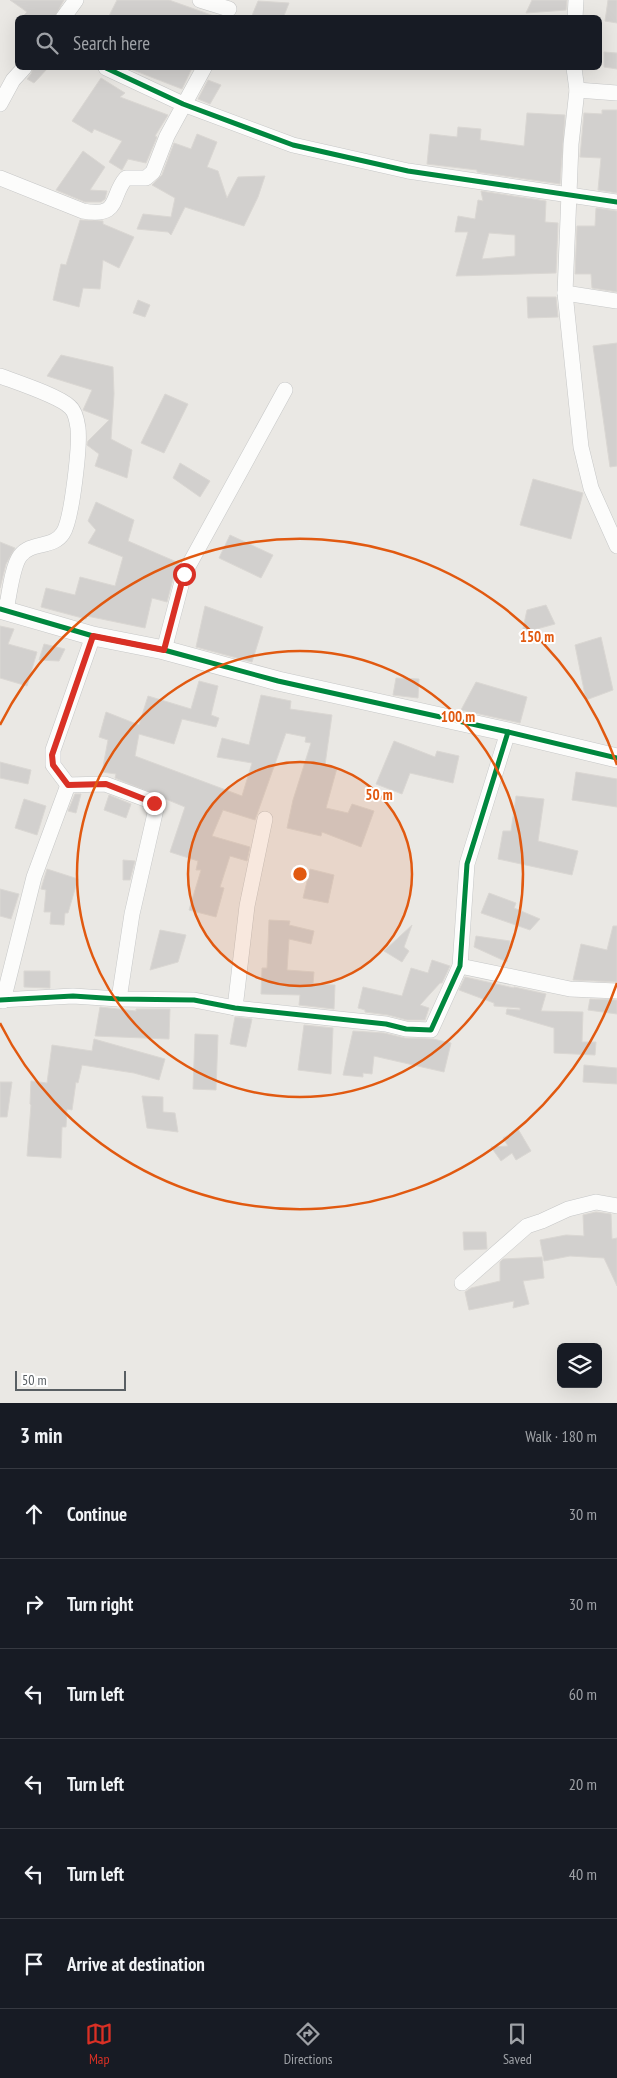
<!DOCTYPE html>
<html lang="en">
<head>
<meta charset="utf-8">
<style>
	body { margin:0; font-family:"PT Sans Narrow",sans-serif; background:#242831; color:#f1f3f6 }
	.controls { position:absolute; right:15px; bottom:15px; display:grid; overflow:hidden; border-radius:8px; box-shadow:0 5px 20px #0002 }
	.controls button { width:45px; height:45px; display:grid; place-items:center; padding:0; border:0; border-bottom:1px solid #363941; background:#171b24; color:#f1f3f6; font:25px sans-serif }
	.scale { position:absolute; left:15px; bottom:12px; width:111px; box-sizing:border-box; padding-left:5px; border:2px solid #595f63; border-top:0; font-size:14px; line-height:18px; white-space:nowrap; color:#595f63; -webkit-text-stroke:4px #fff; paint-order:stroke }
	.stop { position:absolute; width:15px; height:15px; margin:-11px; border:4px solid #d93025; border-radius:50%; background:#fff }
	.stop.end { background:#d93025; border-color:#fff; box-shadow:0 1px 5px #0008 }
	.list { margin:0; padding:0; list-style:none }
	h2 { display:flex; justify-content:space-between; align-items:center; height:65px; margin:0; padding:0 20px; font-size:21px }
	h2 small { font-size:16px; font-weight:400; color:#9ea1a6 }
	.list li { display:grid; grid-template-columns:32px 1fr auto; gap:15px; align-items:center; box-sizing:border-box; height:90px; padding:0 20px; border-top:1px solid #363941 }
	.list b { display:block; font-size:19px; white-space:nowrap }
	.list em { font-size:16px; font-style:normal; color:#9ea1a6 }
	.icon { flex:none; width:28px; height:28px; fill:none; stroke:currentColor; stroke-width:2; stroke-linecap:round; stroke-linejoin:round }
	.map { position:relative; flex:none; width:617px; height:1403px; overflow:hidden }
	.search { position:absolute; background:#171b24; box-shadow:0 5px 20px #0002; left:15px; right:15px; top:15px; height:55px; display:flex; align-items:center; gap:12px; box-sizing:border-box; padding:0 18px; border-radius:8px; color:#9ea1a6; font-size:19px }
	.sheet { height:605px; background:#171b24 }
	nav { display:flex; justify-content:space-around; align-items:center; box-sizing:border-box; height:70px; border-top:1px solid #363941; background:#171b24; font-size:14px; color:#9ea1a6 }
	nav a { display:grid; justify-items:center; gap:2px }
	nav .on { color:#d93025 }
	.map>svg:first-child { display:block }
	.building { fill:#d2d0ce; stroke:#dad7d3; fill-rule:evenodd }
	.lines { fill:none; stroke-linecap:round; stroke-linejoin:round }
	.minor-casing { stroke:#c6c7c7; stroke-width:16 }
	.tertiary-casing { stroke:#c6c7c7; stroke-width:20 }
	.minor { stroke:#fcfcfb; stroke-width:15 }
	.tertiary { stroke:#fcfcfb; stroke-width:19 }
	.cycleway-casing { stroke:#fff; stroke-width:8 }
	.cycleway { stroke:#00873e; stroke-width:5 }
	.route { stroke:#d93025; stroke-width:6 }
	.ring { fill:none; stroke:#e15910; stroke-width:2.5 }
	.centre { fill:#e15910; stroke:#fff; stroke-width:2.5 }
	.ring-label { font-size:15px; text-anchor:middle; font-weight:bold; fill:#e15910; stroke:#fff; stroke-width:4; stroke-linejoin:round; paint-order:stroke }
</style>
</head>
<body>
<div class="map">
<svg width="617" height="1403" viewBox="0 0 617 1403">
	<rect width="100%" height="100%" fill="#eae8e4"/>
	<g class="building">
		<polygon points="10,0 64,0 54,18 21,18 27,12"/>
		<polygon points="117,0 169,0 214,16 213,18 108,18"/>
		<polygon points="532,0 567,0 566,10 526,13"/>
		<polygon points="608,0 617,0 617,23 605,21"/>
		<polygon points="258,1 289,3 283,18 251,18"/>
		<polygon points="604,52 617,53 617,69 604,67"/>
		<polygon points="33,68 48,68 34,83 27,79 31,74"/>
		<polygon points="128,68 192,68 182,89"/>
		<polygon points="101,78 125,93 120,97 168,115 155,136 157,137 146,163 128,159 122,170 109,162 122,141 94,129 92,133 72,121"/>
		<polygon points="208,80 221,85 210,104 198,99"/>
		<polygon points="602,110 617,110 617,193 598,190 601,158 580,157 584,113 602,114"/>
		<polygon points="527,113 565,115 560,184 477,172 477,170 427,164 430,134 457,137 458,127 481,129 480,140 524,146"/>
		<polygon points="197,134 217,142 207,167 218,171 227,198 238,177 265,176 258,197 244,226 185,207 171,235 168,232 137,229 143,214 171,217 175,198 152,185 162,175 174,143 191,149"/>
		<polygon points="83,151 105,167 90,190 107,191 105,199 101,202 85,202 56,190"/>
		<path d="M481 191 546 201 545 222 558 223 556 273 456 276 468 232H455L458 216 475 219 478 200 483 201ZM489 233 515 235V256L482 259Z"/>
		<polygon points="596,208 617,211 617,292 592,288 591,274 575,274 577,226 595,226"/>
		<polygon points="80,220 103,221 103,224 134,237 119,268 103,260 100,289 83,288 79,307 53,300 61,264 66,265"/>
		<polygon points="527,297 556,297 558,317 528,318"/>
		<polygon points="138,300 150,305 145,317 133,313"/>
		<polygon points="617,343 617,466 610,467 593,346"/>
		<polygon points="61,355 113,367 114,394 111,439 132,450 127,478 95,466 99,454 87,445 88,441 109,420 83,410 92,390 47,376"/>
		<polygon points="165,394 188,404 164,453 141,443"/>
		<polygon points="180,463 210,481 200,497 173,478"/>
		<polygon points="533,479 583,493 571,539 520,525"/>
		<polygon points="96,502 134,520 128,541 179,563 175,571 167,602 152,598 145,628 87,616 86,619 41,607 46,588 75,595 80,577 115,586 123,557 88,543 96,530 88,521"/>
		<polygon points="230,535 273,555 261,578 219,558"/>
		<polygon points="0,542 15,548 6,564 0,588"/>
		<polygon points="546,605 555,624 522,633 527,610"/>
		<polygon points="205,606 263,627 252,662 196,647"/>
		<polygon points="0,626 14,629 8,644 37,652 27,686 0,678"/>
		<polygon points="601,637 613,690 586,700 575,645"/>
		<polygon points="44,644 65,649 59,661 39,660"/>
		<polygon points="396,678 419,679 418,698 393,695"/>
		<polygon points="199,681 218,686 211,715 219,718 216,727 182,719 174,744 139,734 135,756 242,796 252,763 217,757 222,738 249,745 261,695 291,701 290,709 332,715 325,765 337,768 326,808 348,813 352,804 374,811 361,847 322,832 321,836 287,828 293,800 311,743 305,742 306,737 286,733 255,820 223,810 212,836 250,847 247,861 230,856 220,887 224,888 216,917 189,910 201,870 196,870 198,861 170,852 185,807 115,778 116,774 102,772 108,740 99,737 106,712 139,725 148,696 191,709"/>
		<polygon points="476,682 527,697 520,723 461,710"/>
		<polygon points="394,741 435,757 437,751 459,756 453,783 410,773 402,794 376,784"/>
		<polygon points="0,762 31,770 28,784 0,778"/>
		<polygon points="576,772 617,779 617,807 572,800"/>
		<polygon points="75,794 81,794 76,813 68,811"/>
		<polygon points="109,795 131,804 126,818 104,810"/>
		<polygon points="516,796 544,799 538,841 578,851 572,875 498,859 503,831 511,831"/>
		<polygon points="24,799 46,806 37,835 15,828"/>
		<polygon points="123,860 135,861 130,880 123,880"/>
		<polygon points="47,869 78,879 68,913 65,913 64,925 50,924 51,912 44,912 46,890 41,889"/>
		<polygon points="310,869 334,875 328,903 303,898"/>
		<polygon points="0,889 19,894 11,919 0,916"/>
		<polygon points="489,893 516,903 514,908 540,919 530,930 481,913"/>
		<polygon points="269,920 290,921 289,925 314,931 311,944 289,939 287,970 314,972 313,984 335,985 334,1009 299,1005 300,995 261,994 262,968 267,968"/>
		<polygon points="412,925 404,947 409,951 402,962 384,951"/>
		<polygon points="613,926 617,926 617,982 573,980 581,944 607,950"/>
		<polygon points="160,930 186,935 178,962 150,970"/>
		<polygon points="476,936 510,941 507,962 474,947"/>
		<polygon points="432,960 450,966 442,983 440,983 420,1005 429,1008 425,1020 407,1020 388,1015 365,1012 365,1010 358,1008 363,987 402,996 411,968 428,973"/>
		<polygon points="24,971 50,971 50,988 24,987"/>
		<polygon points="465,977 514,988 514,987 546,994 541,1011 583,1012 582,1042 596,1042 595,1055 554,1053 554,1028 506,1014 507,1009 520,1010 520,1008 494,1006 494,1003 459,990"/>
		<polygon points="590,999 617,1000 617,1014 588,1010"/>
		<polygon points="100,1007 136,1011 136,1009 170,1009 169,1039 95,1036"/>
		<polygon points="235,1017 252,1019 246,1047 230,1044"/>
		<polygon points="304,1025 333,1028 331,1074 298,1070"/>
		<polygon points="353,1031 384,1033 405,1038 433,1039 451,1043 444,1072 374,1056 372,1074 363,1073 363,1077 343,1075"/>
		<polygon points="195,1034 218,1035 216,1090 193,1089"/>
		<polygon points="94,1039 165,1059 159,1080 134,1073 82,1065 78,1083 76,1082 72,1110 67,1109 66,1127 62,1127 61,1158 27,1156 31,1105 30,1104 31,1081 47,1083 52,1045 92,1051"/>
		<polygon points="584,1065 617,1068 617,1084 583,1082"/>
		<polygon points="0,1082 12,1082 7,1117 0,1117"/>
		<polygon points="142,1096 163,1097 163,1112 175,1113 178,1132 147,1128"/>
		<polygon points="518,1129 531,1151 516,1160 512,1153 501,1161 491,1147 508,1146 503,1138"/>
		<polygon points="596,1212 611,1214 612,1239 617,1238 617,1286 604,1258 570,1256 544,1261 540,1240 566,1235 584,1236 583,1215"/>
		<polygon points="463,1232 486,1232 487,1249 464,1250"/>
		<polygon points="542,1257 544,1278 523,1281 529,1304 513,1308 514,1301 469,1310 465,1292 471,1288 500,1281 500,1262 503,1259"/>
	</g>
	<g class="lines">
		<g class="minor-casing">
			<g id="minor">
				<polyline points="200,0 229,9"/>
				<polyline points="63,18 76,0"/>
				<polyline points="575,18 576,0"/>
				<polyline points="106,68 183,104 293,145 408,171 617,202"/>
				<polyline points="574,68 577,90 571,144 565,293 581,447 591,488 617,546"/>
				<polyline points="577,90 617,93"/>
				<polyline points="0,104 13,80 24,68"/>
				<path d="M0 178 83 211C121 218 110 196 126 178H146L153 172 167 136 204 68"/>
				<polyline points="565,293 617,301"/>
				<path d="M0 376C16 382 59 396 70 407 75 411 77 421 78 428 80 445 72 520 63 533 53 549 31 541 20 556 12 567 9 596 6 611"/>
				<polyline points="93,636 53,750 53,765 68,785 105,784 148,800 154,803 156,809 132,914 119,999"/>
				<polyline points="164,650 184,574 285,390"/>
				<polyline points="460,966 570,989 617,991"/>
				<polyline points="0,1000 73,996 119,999 194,1000 235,1008 386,1024 406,1029 431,1030 460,966 467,864 508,732"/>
				<polyline points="3,1001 34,877 68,785"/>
				<polyline points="235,1008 247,906 265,819"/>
				<polyline points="462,1283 527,1226 542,1221 568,1209 596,1202 617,1206"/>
			</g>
		</g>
		<g class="tertiary-casing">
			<polyline id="tertiary" points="0,609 93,636 164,650 278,681 508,732 617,758"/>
		</g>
		<use href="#minor" class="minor"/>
		<use href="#tertiary" class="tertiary"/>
		<g class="cycleway-casing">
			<g id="cycleway">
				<polyline points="106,68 183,104 293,145 408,171 617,202"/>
				<polyline points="0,609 93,636 164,650 278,681 508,732 617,758"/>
				<polyline points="0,1000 73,996 119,999 194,1000 235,1008 386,1024 406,1029 431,1030 460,966 467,864 508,732"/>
			</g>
		</g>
		<use href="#cycleway" class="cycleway"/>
	</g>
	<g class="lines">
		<polyline class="route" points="154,803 106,784 68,785 53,765 52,755 93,636 164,650 184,574"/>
	</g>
	<circle cx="300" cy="874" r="112" fill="#e15910" fill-opacity=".12"/>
	<g class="ring">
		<circle cx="300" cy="874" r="112"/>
		<circle cx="300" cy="874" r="223"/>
		<path d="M617 983A335 335 0 0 1 0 1023M0 725A335 335 0 0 1 617 765"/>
	</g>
	<circle cx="300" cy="874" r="8" class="centre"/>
	<g class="ring-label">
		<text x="537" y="642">150 m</text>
		<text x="458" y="722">100 m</text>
		<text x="379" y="800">50 m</text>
	</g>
</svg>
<div class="controls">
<button><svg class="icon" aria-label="layers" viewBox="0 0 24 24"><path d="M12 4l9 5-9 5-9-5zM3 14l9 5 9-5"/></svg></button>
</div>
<div class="scale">50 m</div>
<div class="stop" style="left:184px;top:574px"></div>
<div class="stop end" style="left:154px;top:803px"></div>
<div class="search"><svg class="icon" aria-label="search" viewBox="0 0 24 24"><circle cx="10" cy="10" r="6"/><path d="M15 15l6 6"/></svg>Search here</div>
</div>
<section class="sheet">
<h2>3 min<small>Walk · 180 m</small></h2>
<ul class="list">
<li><svg class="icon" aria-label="ahead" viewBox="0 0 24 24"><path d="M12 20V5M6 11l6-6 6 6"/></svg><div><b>Continue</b></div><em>30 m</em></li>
<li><svg class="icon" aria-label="right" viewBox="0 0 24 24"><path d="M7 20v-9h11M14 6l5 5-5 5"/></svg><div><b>Turn right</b></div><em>30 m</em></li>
<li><svg class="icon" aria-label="left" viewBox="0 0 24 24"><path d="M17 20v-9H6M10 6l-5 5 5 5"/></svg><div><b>Turn left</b></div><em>60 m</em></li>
<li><svg class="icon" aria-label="left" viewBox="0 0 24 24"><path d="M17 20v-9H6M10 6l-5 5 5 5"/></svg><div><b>Turn left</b></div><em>20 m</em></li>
<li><svg class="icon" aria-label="left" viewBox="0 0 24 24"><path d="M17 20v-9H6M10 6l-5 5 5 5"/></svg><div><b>Turn left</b></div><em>40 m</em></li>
<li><svg class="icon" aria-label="arrive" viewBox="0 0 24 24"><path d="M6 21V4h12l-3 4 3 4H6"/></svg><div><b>Arrive at destination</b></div></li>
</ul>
</section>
<nav>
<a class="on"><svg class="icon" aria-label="map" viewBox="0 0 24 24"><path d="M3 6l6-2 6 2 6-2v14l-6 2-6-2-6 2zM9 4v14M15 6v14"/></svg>Map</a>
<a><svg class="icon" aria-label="directions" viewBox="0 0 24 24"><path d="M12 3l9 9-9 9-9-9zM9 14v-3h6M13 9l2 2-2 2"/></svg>Directions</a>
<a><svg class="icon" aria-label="saved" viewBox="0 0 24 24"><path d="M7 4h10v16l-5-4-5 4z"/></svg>Saved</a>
</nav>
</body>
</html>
